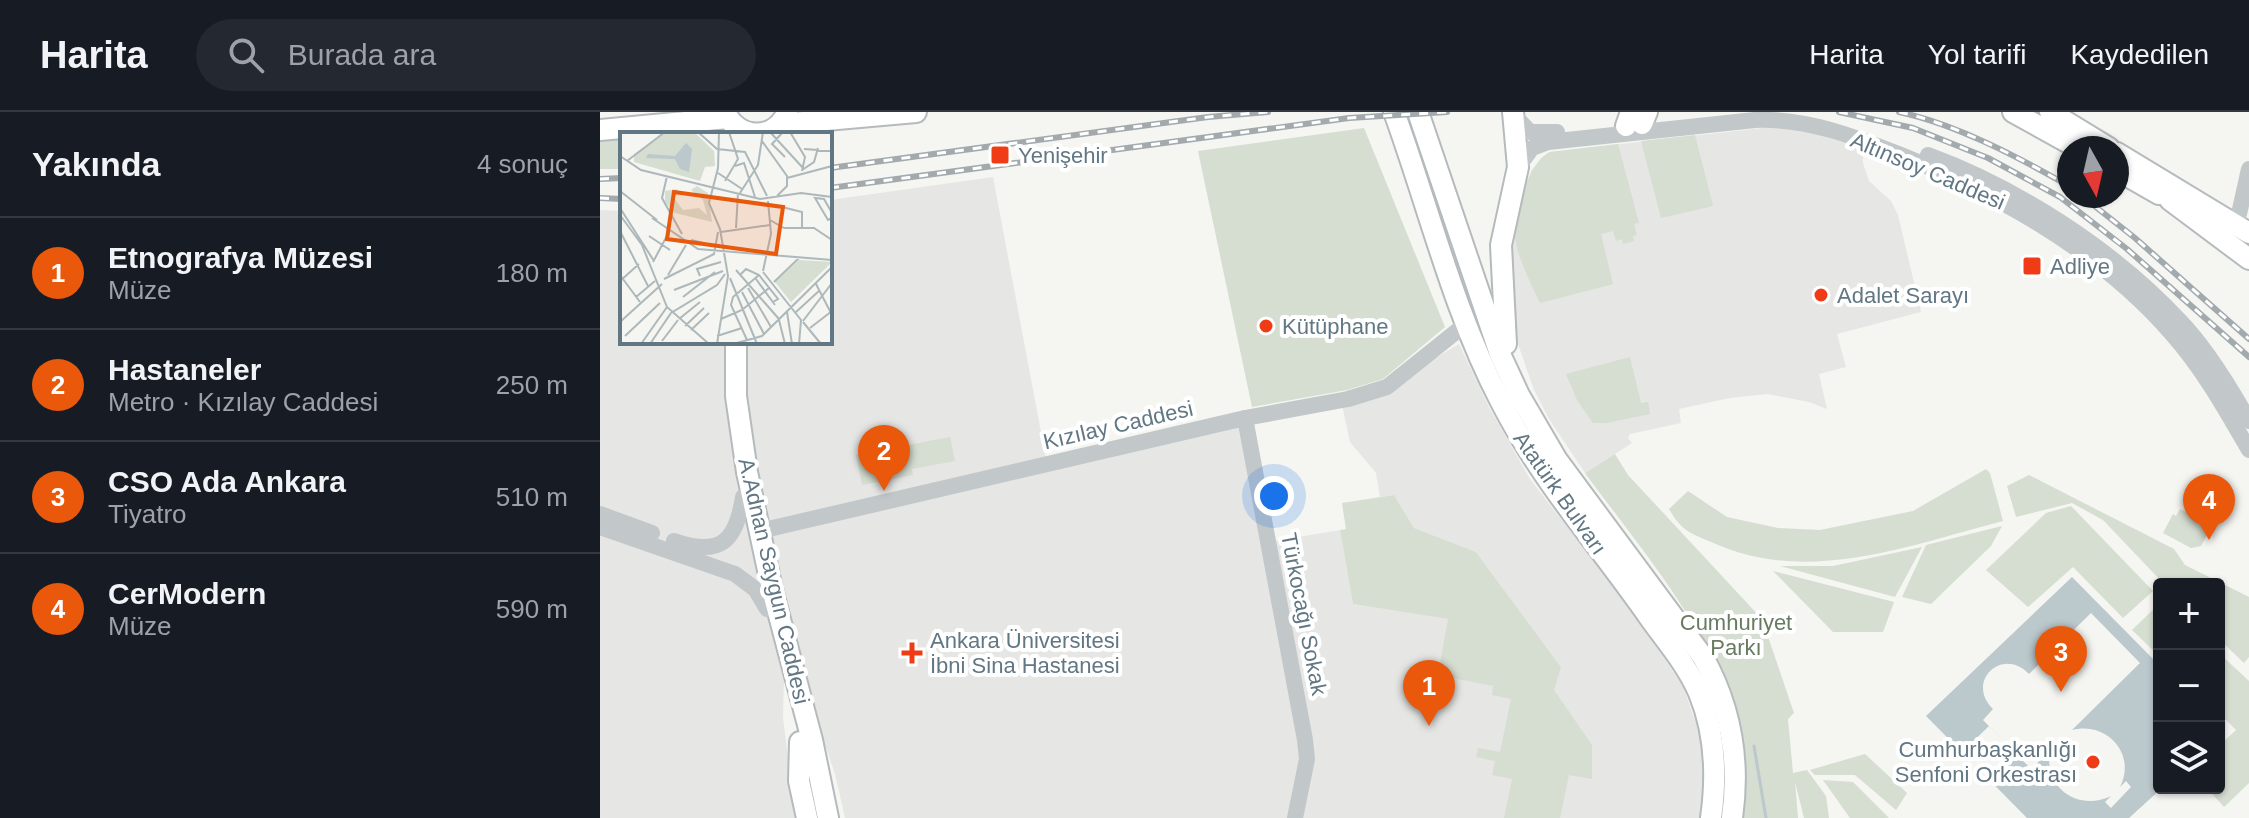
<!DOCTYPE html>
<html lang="tr">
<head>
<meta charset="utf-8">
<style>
	body { margin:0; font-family:Arial,sans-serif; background:#242831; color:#f1f3f6 }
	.controls { position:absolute; right:24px; bottom:24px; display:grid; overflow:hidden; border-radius:8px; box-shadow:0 2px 6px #0004 }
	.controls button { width:72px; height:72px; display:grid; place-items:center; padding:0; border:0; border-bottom:2px solid #363941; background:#171b24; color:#f1f3f6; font:40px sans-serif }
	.compass { position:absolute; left:1457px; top:24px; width:72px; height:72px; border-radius:50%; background:#171b24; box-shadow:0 2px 6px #0004; rotate:172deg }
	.you { position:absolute; left:674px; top:384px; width:28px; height:28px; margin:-20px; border:6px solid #fff; border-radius:50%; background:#1a73e8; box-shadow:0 0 0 12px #1a73e833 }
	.badge { display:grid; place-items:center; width:52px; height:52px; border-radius:50%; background:#ea580c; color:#fff; font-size:26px; font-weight:700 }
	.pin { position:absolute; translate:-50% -66px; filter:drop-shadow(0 2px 4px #0008) }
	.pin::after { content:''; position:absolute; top:42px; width:28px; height:24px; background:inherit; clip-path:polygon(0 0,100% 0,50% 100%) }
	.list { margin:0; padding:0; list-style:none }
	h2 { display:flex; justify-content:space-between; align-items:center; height:104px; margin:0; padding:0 32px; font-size:34px }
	h2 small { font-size:26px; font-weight:400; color:#9ea1a6 }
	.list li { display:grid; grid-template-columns:52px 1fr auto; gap:24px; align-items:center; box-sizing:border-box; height:112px; padding:0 32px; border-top:2px solid #363941 }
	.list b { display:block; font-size:30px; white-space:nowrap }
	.list p { margin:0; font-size:26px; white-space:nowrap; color:#9ea1a6 }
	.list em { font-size:26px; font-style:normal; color:#9ea1a6 }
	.icon { flex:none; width:44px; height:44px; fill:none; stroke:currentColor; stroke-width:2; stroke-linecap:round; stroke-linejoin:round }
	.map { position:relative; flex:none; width:1649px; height:706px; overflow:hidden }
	header { display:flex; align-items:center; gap:48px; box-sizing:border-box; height:112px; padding:0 40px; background:#171b24; border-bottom:2px solid #363941 }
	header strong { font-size:38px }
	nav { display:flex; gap:44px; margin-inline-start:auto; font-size:28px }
	.search { width:560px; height:72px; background:#242831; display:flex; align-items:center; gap:20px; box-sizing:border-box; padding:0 28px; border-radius:44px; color:#9ea1a6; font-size:30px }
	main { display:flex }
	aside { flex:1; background:#171b24 }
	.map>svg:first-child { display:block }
	.built { fill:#e6e6e4 }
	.green { fill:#d6ddd1 }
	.water { fill:#bbc8cc; fill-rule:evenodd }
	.pier { fill:#f5f5f1 }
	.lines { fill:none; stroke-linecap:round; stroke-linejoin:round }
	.stream { stroke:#bbc8cc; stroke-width:3 }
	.major-casing { stroke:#b5babd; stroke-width:24 }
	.minor { stroke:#c2c7c9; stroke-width:16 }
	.major { stroke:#fff; stroke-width:20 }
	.rail-casing { stroke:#a2aaae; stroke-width:6 }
	.rail { stroke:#fff; stroke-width:3; stroke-dasharray:9; stroke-linecap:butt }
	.poi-dot { fill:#f03c16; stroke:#fff; stroke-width:3 }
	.labels { text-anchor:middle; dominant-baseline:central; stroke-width:8; stroke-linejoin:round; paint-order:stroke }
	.poi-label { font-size:22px; fill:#627784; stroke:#fff; text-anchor:start }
	.street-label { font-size:22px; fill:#627784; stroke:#fff }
	.park-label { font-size:22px; fill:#687b61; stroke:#fff }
	.inset-road { fill:none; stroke:#adb8bb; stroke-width:2 }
	.view { fill:#e8590c; fill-opacity:0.15; stroke:#e8590c; stroke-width:4 }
	.inset-edge { fill:none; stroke:#627784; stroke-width:4 }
</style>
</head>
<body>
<header>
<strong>Harita</strong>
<div class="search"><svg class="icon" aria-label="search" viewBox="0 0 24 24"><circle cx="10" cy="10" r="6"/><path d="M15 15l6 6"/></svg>Burada ara</div>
<nav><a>Harita</a><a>Yol tarifi</a><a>Kaydedilen</a></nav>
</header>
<main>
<aside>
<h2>Yakında<small>4 sonuç</small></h2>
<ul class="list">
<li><span class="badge">1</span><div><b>Etnografya Müzesi</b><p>Müze</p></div><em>180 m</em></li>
<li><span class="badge">2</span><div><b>Hastaneler</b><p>Metro · Kızılay Caddesi</p></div><em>250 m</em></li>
<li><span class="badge">3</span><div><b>CSO Ada Ankara</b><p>Tiyatro</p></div><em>510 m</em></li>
<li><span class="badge">4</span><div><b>CerModern</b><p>Müze</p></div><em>590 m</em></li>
</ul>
</aside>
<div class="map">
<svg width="1649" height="706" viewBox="0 0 1649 706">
	<rect width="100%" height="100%" fill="#f5f5f1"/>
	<g class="built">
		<polygon points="1180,14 1212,19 1263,35 1263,51 1269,69 1291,89 1298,103 1321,200 1237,222 1246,255 1219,262 1227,297 1209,290 1167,282 1130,286 1079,297 1081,311 1030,322 1028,326 1032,331 985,361 949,307 934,278 918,232 913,208 911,134 931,59 941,46 950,40"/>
		<polygon points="393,65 447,352 645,306 669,430 740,418 753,492 849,507 961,555 876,440 814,416 794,383 780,385 776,361 750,330 741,288 787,275 859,232 890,297 930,367 1025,490 1083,574 1099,620 1105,654 1100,706 245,706 235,662 172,477 136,230 230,230 230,88"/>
		<polygon points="0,98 22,99 22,230 128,230 162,478 184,566 183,605 191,670 199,706 0,706"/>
	</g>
	<g class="green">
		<polygon points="764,16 845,215 783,267 747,278 652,295 598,39"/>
		<polygon points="66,17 87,22 22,22 22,57 0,57 0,23"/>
		<polygon points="1095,23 1113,94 1061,106 1041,29"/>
		<path d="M1018 32 1039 111 1034 112 1037 123 1033 124 1034 129 1023 132 1022 127 1016 129 1013 119 1001 122 1013 172 940 191C930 170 919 149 915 126 911 104 929 50 950 40Z"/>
		<polygon points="1030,245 1041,291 1048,290 1050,302 1006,311 993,311 977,288 966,262"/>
		<polygon points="350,325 355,349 312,357 313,363 262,373 256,343"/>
		<path d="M1015 342 1028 363 1162 507 1194 601 1188 607 1193 661 1207 658 1226 684 1229 706H1204L1195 670 1198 706H1142C1166 578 1055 457 985 361Z"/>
		<path d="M1386 357 1390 361 1403 409C1310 433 1209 473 1116 432 1092 422 1082 420 1069 397L1088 379 1127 405 1178 416 1220 418 1313 399Z"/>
		<polygon points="1429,363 1574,437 1585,453 1649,485 1649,545 1644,551 1619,527 1619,472 1564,472 1503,408 1472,391 1416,405 1407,374"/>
		<polygon points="794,383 814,416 876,440 961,555 954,578 992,633 992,667 969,663 960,706 904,706 912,667 892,663 895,649 876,645 878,636 900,640 911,587 892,583 893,574 838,563 848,507 753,492 740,418 746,417 742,391"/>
		<polygon points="1471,394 1553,479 1523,506 1473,455 1428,495 1386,458 1446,401"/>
		<polygon points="1580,397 1607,411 1608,421 1601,434 1591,436 1563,421 1573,402 1576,404"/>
		<polygon points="1402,414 1391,434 1331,492 1302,485 1326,433"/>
		<polygon points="1322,435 1295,485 1180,454 1233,454"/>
		<polygon points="1173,459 1294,490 1283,520 1233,520"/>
		<polygon points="1559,492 1559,544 1532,518"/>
		<polygon points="1619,541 1649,569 1649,671 1624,695 1607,676 1619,676 1619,634 1636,618 1619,601"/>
		<polygon points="1265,642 1307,681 1296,698 1255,663 1215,663 1210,658"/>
		<polygon points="1223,668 1253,670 1289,706 1250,706"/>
	</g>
	<path class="water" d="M1472 465 1559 553V676H1562L1529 706H1427L1326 604ZM1491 501 1540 551 1472 618C1506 609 1537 641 1520 675L1526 669 1531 675 1511 696 1505 690 1511 684C1479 700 1443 676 1450 639L1431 657 1383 608 1393 597C1365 570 1402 534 1429 562Z"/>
	<polygon class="pier" points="1389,614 1416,641 1388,672 1359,643"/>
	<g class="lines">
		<polyline class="stream" points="1154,634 1166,706"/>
		<g class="major-casing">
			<g id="major">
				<path d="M125 0C138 28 174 29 187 1"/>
				<path d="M794 0C829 96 853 199 901 290 942 370 998 432 1049 505 1066 529 1087 553 1099 581 1115 620 1117 664 1111 706"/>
				<path d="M818 0 900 242 919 283 957 348 1103 545C1131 595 1140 650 1132 706"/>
				<polyline points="1413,0 1478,36"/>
				<polyline points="1450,0 1509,36"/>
				<polyline points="181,12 316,0"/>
				<polyline points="1042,12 1047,0"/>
				<polyline points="1026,14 1031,0"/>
				<polyline points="0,18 128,6"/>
				<polyline points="1517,41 1649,121"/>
				<polyline points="1517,58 1559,82"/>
				<polyline points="1570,88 1649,147"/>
				<polyline points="136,230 136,284 147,360 172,477 212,628 228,706"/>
				<polyline points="906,232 901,133 918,55 913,0"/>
				<polyline points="200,630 199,669 207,706"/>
			</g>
		</g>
		<g class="minor">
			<polyline points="914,3 930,20 957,20"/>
			<path d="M1328 43C1418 76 1514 138 1580 209 1607 237 1630 275 1649 309"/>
			<path d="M918 55 932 36 948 30 1155 8C1207 6 1253 24 1301 43 1399 83 1502 141 1572 222 1603 257 1626 298 1649 338"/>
			<polyline points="1639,102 1649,57"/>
			<polyline points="645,306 705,628 707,647 695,706"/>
			<polyline points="0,402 52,421"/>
			<polyline points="0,415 135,462 155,477 167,497"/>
			<polyline points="160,419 645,306 748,287 787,275 867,211"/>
			<path d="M74 429C120 445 136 430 143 385"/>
		</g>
		<use href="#major" class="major"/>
		<g class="rail-casing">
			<g id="rail">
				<polyline points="1239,0 1313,16 1388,46 1460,85 1527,137 1649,245"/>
				<path d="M1299 0C1356 12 1418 45 1469 74"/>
				<polyline points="230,56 608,5 668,0"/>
				<polyline points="0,67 22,66"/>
				<polyline points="230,76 749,6 847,0"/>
				<polyline points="1482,84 1535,126 1649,227"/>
				<polyline points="0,86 22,87"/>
			</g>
		</g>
		<use href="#rail" class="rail"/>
	</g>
	<g class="poi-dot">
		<rect x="390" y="33" width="20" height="20" rx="4"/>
		<rect x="1422" y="144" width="20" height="20" rx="4"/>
		<circle cx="1221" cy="183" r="8"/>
		<circle cx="666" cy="214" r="8"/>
		<path d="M308 529h8v8h8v8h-8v8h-8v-8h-8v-8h8z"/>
		<circle cx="1493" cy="650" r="8"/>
	</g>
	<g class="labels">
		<g class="poi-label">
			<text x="418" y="43">Yenişehir</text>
			<text x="1450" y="154">Adliye</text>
			<text x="1237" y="183">Adalet Sarayı</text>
			<text x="682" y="214">Kütüphane</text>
			<text x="330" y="528">Ankara Üniversitesi<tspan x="330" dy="25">İbni Sina Hastanesi</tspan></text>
			<text x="1477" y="637" text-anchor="end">Cumhurbaşkanlığı<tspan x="1477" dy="25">Senfoni Orkestrası</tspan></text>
		</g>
		<g class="street-label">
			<text transform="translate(1328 59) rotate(23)">Altınsoy Caddesi</text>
			<text transform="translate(518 313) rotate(-13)">Kızılay Caddesi</text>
			<text transform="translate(960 381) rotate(55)">Atatürk Bulvarı</text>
			<text transform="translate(174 469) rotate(77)">A.Adnan Saygun Caddesi</text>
			<text transform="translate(704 502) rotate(79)">Türkocağı Sokak</text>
		</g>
		<g class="park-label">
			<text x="1136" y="510">Cumhuriyet<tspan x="1136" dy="25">Parkı</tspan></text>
		</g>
	</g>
	<g transform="translate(20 20)">
		<rect width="212" height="212" fill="#f5f5f1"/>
		<path d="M47 0H74L94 19 95 34 85 35 80 49 14 30V22ZM77 54 88 61 92 90 55 81 45 70V59L58 57 54 66 63 78 79 76 87 83 83 68 71 58ZM179 128 212 130 171 170 155 150Z" fill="#d6ddd1"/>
		<path d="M66 11 72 17 69 40 60 37 55 27 26 26 28 22 55 24Z" fill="#bbc8cc"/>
		<path class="inset-road" d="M78 0 97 17 125 20 147 64M150 0 183 36M163 0 152 12 165 25M170 0 185 25 182 39M142 9 167 44V54L157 64M184 17 212 19M0 24 21 38 140 67 181 61 212 65M7 29 45 0M115 34 124 31 135 65M182 38 194 30 198 16M98 41 122 57M47 44 42 66 62 102M167 46 212 34M105 49 118 27 109 0M0 59 37 88M120 61 138 33 143 0M162 75 182 80V96M0 76 34 129M212 81 204 67 195 66 208 88 212 86M0 83 22 113 47 175 89 212M32 86 78 117 212 128M150 88 164 96H194L212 108M116 96 118 61M0 99 28 154M101 100 150 93M29 104 50 118M71 108 96 114M33 130 49 100M116 138 159 187M143 139 151 102 148 69M143 140 181 188 179 212M121 142 126 137 139 143 158 167 153 170M0 143 20 170M48 143 66 113M80 144 77 137 101 130M110 146 137 212M44 147 94 122 98 100M136 147 155 173M0 149 19 132M154 150 180 125M196 152 212 183M128 156 151 195M54 158 103 139M122 160 144 202M16 165 35 149M63 165 95 140M167 180 172 212M176 180 200 158M59 187 80 170M101 187 122 178 149 156M159 188 165 212M183 189 212 151M0 190 42 152M183 190 201 212M65 194 84 176M190 196 212 179M71 198 89 181M5 204 40 171M97 204 122 196M127 208 111 173 113 165 139 143M42 209 58 188M21 212 47 175M30 212 51 181 97 153 105 142M97 212 108 144 100 97 89 71 98 36 99 0M113 212 142 204 212 135"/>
		<path class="view" d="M54 60 163 75 156 122 47 107Z"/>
		<rect width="212" height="212" class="inset-edge"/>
	</g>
</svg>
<div class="controls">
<button>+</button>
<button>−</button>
<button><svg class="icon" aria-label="layers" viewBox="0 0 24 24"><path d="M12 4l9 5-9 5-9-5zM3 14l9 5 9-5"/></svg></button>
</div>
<svg class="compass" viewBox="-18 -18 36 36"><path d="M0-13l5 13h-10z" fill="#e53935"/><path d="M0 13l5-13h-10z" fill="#9ea1a6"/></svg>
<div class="you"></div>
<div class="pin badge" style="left:829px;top:614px">1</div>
<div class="pin badge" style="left:284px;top:379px">2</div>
<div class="pin badge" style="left:1461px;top:580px">3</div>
<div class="pin badge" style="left:1609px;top:428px">4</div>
</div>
</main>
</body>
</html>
